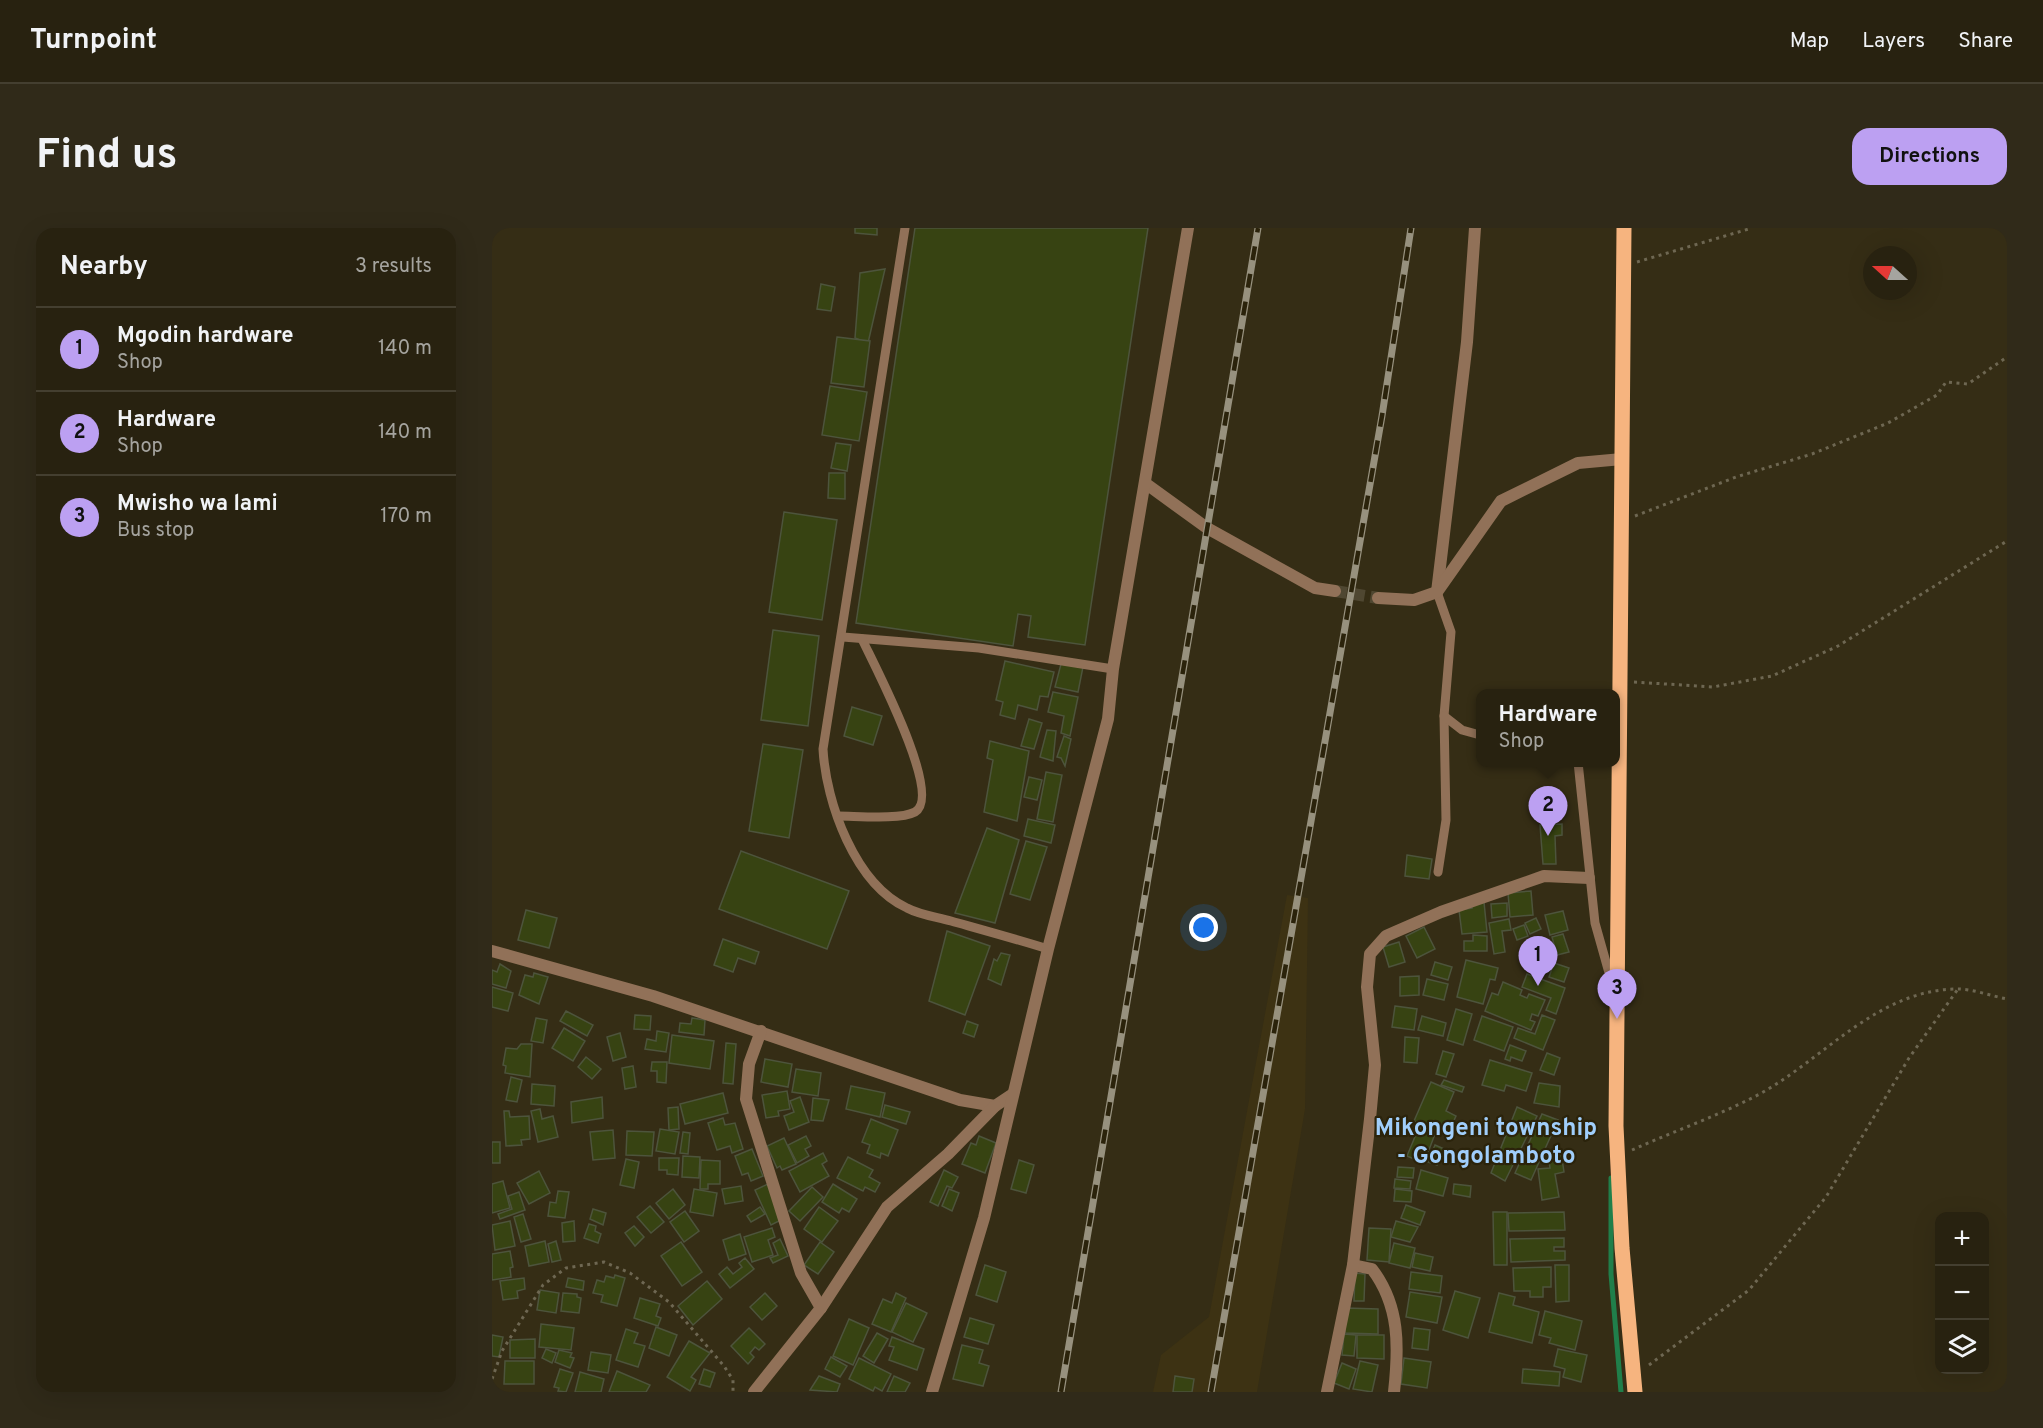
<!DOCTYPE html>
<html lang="en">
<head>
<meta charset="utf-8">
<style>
	body { margin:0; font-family:Overpass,sans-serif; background:#302a19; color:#f1f3f6 }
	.controls { position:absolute; right:18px; bottom:18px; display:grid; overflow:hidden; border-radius:12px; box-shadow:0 6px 24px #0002 }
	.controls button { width:54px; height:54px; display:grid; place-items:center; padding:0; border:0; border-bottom:2px solid #443f30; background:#282210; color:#f1f3f6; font:30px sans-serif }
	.compass { position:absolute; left:1371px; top:18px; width:54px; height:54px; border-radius:50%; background:#282210; box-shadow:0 6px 24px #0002; rotate:291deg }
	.you { position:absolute; left:712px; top:700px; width:21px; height:21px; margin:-15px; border:4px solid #fff; border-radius:50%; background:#1a73e8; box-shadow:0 0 0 9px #1a73e833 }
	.badge { display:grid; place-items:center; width:39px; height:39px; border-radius:50%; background:#bca0f2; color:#111; font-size:20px; font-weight:700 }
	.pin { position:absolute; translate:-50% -50px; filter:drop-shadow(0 2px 3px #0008) }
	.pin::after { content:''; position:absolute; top:32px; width:21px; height:18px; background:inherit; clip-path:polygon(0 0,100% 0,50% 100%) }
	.popup { position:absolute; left:984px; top:461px; width:144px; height:78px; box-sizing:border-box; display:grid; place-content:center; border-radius:12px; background:#282210; filter:drop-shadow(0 2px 4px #0005); font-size:20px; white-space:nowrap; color:#a5a49f }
	.popup b { font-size:22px; color:#f1f3f6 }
	.popup::after { content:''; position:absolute; left:50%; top:100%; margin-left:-12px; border:12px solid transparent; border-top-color:#282210 }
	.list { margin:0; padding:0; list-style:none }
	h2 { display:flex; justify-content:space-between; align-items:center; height:78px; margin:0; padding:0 24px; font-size:26px }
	h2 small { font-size:20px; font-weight:400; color:#a5a49f }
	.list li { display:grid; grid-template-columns:39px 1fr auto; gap:18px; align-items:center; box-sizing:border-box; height:84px; padding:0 24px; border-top:2px solid #443f30 }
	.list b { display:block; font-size:22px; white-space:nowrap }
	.list p { margin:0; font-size:20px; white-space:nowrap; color:#a5a49f }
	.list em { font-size:20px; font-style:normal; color:#a5a49f }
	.icon { flex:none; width:33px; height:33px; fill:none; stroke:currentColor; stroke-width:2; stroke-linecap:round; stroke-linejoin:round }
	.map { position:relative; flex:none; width:1515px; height:1164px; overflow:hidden; border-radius:18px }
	header { display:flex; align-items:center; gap:36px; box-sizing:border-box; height:84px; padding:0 30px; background:#282210; border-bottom:2px solid #443f30 }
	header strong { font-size:28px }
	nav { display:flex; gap:33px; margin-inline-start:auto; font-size:21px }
	.intro { display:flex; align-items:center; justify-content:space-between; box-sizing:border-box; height:144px; padding:0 36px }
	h1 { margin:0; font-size:42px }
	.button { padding:15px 27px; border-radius:18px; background:#bca0f2; color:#111; font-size:21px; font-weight:700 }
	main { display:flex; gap:36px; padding:0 36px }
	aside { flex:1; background:#282210; border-radius:18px; box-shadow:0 6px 24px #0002 }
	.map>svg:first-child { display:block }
	.built { fill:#3d3213 }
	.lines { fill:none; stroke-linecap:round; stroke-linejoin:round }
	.stream { stroke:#207f4a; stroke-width:5 }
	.building { fill:#374312; stroke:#4d543c; stroke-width:1.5 }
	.tertiary-tunnel { stroke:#4f4731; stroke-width:12; stroke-dasharray:12 6; stroke-linecap:butt }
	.path { stroke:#6e6752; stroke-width:3; stroke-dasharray:3 4.5; stroke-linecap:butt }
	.service { stroke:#917158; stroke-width:9 }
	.minor { stroke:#917158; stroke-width:12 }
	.tertiary { stroke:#917158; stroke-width:12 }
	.primary { stroke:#f6b47f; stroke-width:15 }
	.rail-casing { stroke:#97917e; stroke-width:7 }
	.rail { stroke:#2b230b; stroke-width:4.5; stroke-dasharray:14; stroke-linecap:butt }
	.labels { text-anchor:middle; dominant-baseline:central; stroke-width:4.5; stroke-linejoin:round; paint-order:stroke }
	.quarter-label { font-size:24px; font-weight:bold; fill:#a0cefb; stroke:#2b230b }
</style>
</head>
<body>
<header>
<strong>Turnpoint</strong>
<nav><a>Map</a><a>Layers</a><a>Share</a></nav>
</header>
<div class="intro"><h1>Find us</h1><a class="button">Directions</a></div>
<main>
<aside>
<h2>Nearby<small>3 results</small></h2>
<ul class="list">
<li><span class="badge">1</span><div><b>Mgodin hardware</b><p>Shop</p></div><em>140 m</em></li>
<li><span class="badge">2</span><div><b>Hardware</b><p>Shop</p></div><em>140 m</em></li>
<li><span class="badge">3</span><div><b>Mwisho wa lami</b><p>Bus stop</p></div><em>170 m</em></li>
</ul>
</aside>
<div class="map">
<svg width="1515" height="1164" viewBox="0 0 1515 1164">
	<rect width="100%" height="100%" fill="#352d15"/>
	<polygon class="built" points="795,667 816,670 813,881 765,1164 661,1164 669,1127 717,1089"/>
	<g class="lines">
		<polyline class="stream" points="1119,950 1119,1046 1129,1164"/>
	</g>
	<g class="building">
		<polygon points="363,0 385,0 385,7 363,5"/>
		<polygon points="423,0 656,0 593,417 536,409 539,388 526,386 521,418 364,395"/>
		<polygon points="393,41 376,115 363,110 368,45"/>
		<polygon points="329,56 343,59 339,83 325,81"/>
		<polygon points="345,109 378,113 372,159 339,155"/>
		<polygon points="338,158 375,164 367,213 330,207"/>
		<polygon points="344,215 359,217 355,243 339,240"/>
		<polygon points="337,245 353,245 353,271 336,270"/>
		<polygon points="292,284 345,292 330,392 277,384"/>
		<polygon points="281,402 327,408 316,498 269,492"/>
		<polygon points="513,433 562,444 556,469 548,468 545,482 526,477 523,491 508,487 511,474 504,472"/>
		<polygon points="569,436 591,439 586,464 563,459"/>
		<polygon points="561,464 586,469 578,508 569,505 572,488 556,484"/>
		<polygon points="360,479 390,488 381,517 352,508"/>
		<polygon points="537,491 550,495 542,521 529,518"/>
		<polygon points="555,502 564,503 561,533 548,529"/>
		<polygon points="572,508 579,511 573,538 569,530 565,529"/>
		<polygon points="498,513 537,523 525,593 492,584 501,532 495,530"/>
		<polygon points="271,516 311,522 297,610 257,603"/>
		<polygon points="554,544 570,547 561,594 545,591"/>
		<polygon points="537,549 550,552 545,572 532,569"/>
		<polygon points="536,591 563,597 559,615 532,608"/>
		<polygon points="1070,596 1070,607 1063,608 1064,636 1051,636 1048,597"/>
		<polygon points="495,600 527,612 503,695 463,685"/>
		<polygon points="534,613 555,619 538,672 518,666"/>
		<polygon points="249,623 357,663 335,721 227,681"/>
		<polygon points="915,627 940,631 937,651 913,648"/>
		<polygon points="1039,663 1041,687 1018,689 1016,665"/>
		<polygon points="992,674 995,704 970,706 967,682 980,680 980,675"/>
		<polygon points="1015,675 1015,688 1000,690 999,676"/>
		<polygon points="34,682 65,690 57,720 26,712"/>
		<polygon points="1071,683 1076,702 1058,707 1053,687"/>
		<polygon points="1044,690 1049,701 1038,706 1033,695"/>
		<polygon points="1017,691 1019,702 1010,703 1013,724 1002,726 997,695"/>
		<polygon points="1032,697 1036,708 1025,712 1021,701"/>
		<polygon points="932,699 943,721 925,730 914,708"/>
		<polygon points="455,703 498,718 473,787 437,773"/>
		<polygon points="1071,706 1077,724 1065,727 1060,709"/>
		<polygon points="981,707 995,708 995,723 972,723 972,713 981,713"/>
		<polygon points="231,711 267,724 263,736 246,730 241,744 222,737"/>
		<polygon points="907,714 913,734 897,739 891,719"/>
		<polygon points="509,725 518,727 509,757 496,751 502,731 505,733"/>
		<polygon points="1041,725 1052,729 1049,739 1038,735"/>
		<polygon points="974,732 1006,740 1003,752 998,751 991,776 965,769"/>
		<polygon points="943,734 960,739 956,752 939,747"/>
		<polygon points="1062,735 1077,740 1072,754 1057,749"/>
		<polygon points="8,736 19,743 14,760 0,756 0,742 5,744"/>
		<polygon points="42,745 56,749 47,776 27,767 33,747 41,749"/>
		<polygon points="1035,746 1073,760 1064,786 1054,782 1059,770 1030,759"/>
		<polygon points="927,748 927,767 908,768 908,749"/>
		<polygon points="935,751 956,756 952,772 931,767"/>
		<polygon points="1011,754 1030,762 1028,767 1035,770 1037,766 1053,772 1046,788 1040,786 1038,792 1043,794 1039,802 993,783 1000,765 1006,767"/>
		<polygon points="0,759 21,765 16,783 0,779"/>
		<polygon points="903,778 925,781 922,802 900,799"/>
		<polygon points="964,781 980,786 971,817 955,812"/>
		<polygon points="74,783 101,797 95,808 68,793"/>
		<polygon points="143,787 159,788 158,802 142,801"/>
		<polygon points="1050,787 1063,792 1051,822 1022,810 1026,800 1043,806"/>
		<polygon points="930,788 954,795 951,808 926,802"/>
		<polygon points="990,788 1021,799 1012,823 982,812"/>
		<polygon points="44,790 55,792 51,815 39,813"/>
		<polygon points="200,790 213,792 212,807 187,804 188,795 199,796"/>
		<polygon points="475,793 486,797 482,809 471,805"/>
		<polygon points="72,800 93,813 81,833 60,820"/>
		<polygon points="165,803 177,805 174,824 153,821 155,811 164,813"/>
		<polygon points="128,805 134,829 121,833 115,809"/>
		<polygon points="180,807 222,813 218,841 177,835"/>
		<polygon points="913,809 927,810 925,835 912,834"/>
		<polygon points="234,815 244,816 241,856 231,855"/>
		<polygon points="29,816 40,816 38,849 13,845 14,838 11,837 14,820 25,821"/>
		<polygon points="1018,817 1034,823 1030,833 1019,829 1018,833 1013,831"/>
		<polygon points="951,823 962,826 954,849 944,846"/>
		<polygon points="1055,825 1068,830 1062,847 1048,842"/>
		<polygon points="94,829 109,841 100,851 86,839"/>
		<polygon points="273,831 300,836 296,859 269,854"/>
		<polygon points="998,832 1040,845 1034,863 1014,857 1012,863 990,857"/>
		<polygon points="160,834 175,834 174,855 165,854 165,843 159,843"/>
		<polygon points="141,838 144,859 133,861 130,840"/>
		<polygon points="304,841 329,845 326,868 300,864"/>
		<polygon points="19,849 30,852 25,874 14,872"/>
		<polygon points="952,852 972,859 970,864 949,857"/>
		<polygon points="939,854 962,864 954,883 964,888 955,907 922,893"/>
		<polygon points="1047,855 1068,858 1067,879 1042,875"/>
		<polygon points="40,856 63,858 62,878 39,876"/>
		<polygon points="359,858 393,865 388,889 354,881"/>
		<polygon points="295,863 298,881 286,883 287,888 274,890 270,867"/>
		<polygon points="231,865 236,885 193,896 188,876"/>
		<polygon points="110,869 111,890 80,895 79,874"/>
		<polygon points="308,869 317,894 297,902 292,888 302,884 298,873"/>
		<polygon points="321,870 337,872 331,893 319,892"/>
		<polygon points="393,877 418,884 414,896 390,889"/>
		<polygon points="186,879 187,901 177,902 176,880"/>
		<polygon points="1025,879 1045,888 1013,953 999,945"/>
		<polygon points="48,881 50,891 61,888 66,909 46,914 39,883"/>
		<polygon points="12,883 17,883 18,889 37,888 38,911 29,912 30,917 14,918"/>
		<polygon points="1050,886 1066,892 1039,952 1023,945"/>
		<polygon points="231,890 233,897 243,895 251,921 240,925 238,918 225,922 216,895"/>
		<polygon points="379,891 406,902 396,928 389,925 388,930 375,925 378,917 370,914"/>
		<polygon points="927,899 943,906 932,935 915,928"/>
		<polygon points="168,901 187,904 183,926 164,923"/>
		<polygon points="121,902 123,930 101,932 98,904"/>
		<polygon points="135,903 162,904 160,928 134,927"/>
		<polygon points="191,904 198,905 196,926 188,925"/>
		<polygon points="314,908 319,918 313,921 317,928 305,935 296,917"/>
		<polygon points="487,908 504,915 493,945 470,936 479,915 484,917"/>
		<polygon points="292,910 304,936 290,942 288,938 285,940 275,918"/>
		<rect x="0" y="914" width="8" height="21"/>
		<polygon points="943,917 952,921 945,937 936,934"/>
		<polygon points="260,921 271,948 259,953 256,945 250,947 243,928"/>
		<polygon points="1069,924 1072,944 1063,946 1067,969 1050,972 1046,941 1058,940 1056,926"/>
		<polygon points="331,925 335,933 330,936 337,948 308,964 297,943"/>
		<polygon points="191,928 208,929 207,950 190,949"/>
		<polygon points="356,929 381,942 377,949 388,955 383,964 373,959 371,963 345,950"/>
		<polygon points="167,930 187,930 186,947 175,946 175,942 167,942"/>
		<polygon points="134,931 147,934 142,960 128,957"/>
		<polygon points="209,932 228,933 228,956 216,956 216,961 208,961"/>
		<polygon points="527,932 542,937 534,965 519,961"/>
		<polygon points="906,939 922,940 921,950 905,949"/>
		<polygon points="452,942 466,949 460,960 455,958 446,978 438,974"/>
		<polygon points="929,942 956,950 951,968 924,961"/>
		<polygon points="47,943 58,965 37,976 25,955"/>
		<polygon points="903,951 919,953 918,961 902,960"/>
		<polygon points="11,953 18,980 0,985 0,956"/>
		<polygon points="276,956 291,991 279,997 263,962"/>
		<polygon points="341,956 365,971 357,984 350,980 347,985 330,974"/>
		<polygon points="962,956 979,958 978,969 961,966"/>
		<polygon points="249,958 251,973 233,976 230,961"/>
		<polygon points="320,959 331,969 308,993 297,983"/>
		<polygon points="181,961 193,977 177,991 164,975"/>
		<polygon points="202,961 225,965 221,988 198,984"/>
		<polygon points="457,961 467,965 460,983 450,978"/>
		<polygon points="903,961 920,963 919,974 902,973"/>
		<polygon points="66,963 77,964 73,990 56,988 58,974 64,975"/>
		<polygon points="27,964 33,982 8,991 6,986 20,981 16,968"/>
		<polygon points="914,977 933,984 928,997 909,990"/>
		<polygon points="158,978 172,994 159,1005 145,989"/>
		<polygon points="268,979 273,986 259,994 255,988"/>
		<polygon points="327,979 346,993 330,1014 312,1001"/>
		<polygon points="101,981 114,985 111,997 98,991"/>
		<polygon points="193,983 207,1003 192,1014 178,994"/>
		<polygon points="1001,984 1015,984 1015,1037 1002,1037"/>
		<polygon points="1072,984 1073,1002 1017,1003 1016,985"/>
		<polygon points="31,986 39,1011 29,1014 22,989"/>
		<polygon points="18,993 23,1018 3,1022 0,997"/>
		<polygon points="82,993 83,1013 71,1014 70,995"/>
		<polygon points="904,993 926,999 918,1014 899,1009"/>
		<polygon points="97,996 104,998 103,1003 109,1006 106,1015 92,1010"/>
		<polygon points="142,998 152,1009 143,1018 133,1005"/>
		<polygon points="280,1000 283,1009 276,1012 281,1027 260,1034 252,1009"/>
		<polygon points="877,1000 899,1001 897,1034 875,1032"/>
		<polygon points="248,1006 254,1026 237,1032 231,1012"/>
		<polygon points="1072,1010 1072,1019 1062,1019 1062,1023 1073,1023 1073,1032 1019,1034 1018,1011"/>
		<polygon points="288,1011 296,1028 281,1035 278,1030 286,1027 281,1015"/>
		<polygon points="53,1013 57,1034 37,1038 33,1018"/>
		<polygon points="64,1013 69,1032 60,1034 56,1016"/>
		<polygon points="189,1014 210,1044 190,1058 169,1028"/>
		<polygon points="328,1014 342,1024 326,1046 312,1037"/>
		<polygon points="902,1015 923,1020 918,1040 897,1035"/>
		<polygon points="18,1023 21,1039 18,1040 19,1049 0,1052 0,1026"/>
		<polygon points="923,1025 941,1029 938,1043 920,1039"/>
		<polygon points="253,1030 262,1041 238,1060 227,1046 235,1039 241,1046 250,1039 247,1035"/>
		<polygon points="493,1037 514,1044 505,1074 484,1067"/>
		<polygon points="1063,1037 1077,1037 1077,1073 1064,1074"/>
		<polygon points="1059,1039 1059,1059 1051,1059 1051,1069 1038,1069 1038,1063 1022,1063 1021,1040"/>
		<polygon points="919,1044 950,1048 948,1065 917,1061"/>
		<polygon points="863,1045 873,1046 872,1073 862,1073"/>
		<polygon points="123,1047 133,1050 125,1078 109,1074 111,1067 101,1065 105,1052 112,1054 114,1048 122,1050"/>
		<polygon points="32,1050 33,1061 25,1063 26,1070 11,1072 8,1053"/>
		<polygon points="76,1050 92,1053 91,1062 74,1059"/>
		<polygon points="215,1053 230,1071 201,1097 186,1078"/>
		<polygon points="48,1062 67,1065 64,1085 45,1082"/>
		<polygon points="963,1063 988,1070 976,1110 951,1102"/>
		<polygon points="918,1064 950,1069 945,1095 914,1089"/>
		<polygon points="71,1065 85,1066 85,1069 89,1070 87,1085 69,1083"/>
		<polygon points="273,1065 285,1078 270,1092 258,1079"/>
		<polygon points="404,1065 414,1070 399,1104 380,1096 391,1071 400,1075"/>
		<polygon points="1007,1065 1023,1069 1021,1077 1047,1084 1040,1115 997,1104"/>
		<polygon points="148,1070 168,1076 164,1088 169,1090 166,1098 142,1090"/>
		<polygon points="414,1075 435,1085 421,1114 400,1104"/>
		<polygon points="854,1080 886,1081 886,1106 853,1105"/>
		<polygon points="1053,1083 1090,1093 1083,1122 1057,1115 1059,1110 1047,1107"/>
		<polygon points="478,1090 502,1097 496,1116 472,1109"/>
		<polygon points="357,1091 377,1100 361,1137 341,1128"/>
		<polygon points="49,1096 82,1100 79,1122 47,1119"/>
		<polygon points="164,1099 185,1107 177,1128 157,1120"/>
		<polygon points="257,1100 273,1116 267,1122 263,1119 258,1125 262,1129 256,1136 239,1118"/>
		<polygon points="922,1100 938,1102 936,1122 920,1120"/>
		<polygon points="134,1101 146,1105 142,1115 153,1118 146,1139 124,1132"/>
		<polygon points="385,1105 396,1111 382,1135 371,1128"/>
		<polygon points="852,1106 864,1107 862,1128 850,1127"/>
		<polygon points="0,1107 11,1109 7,1129 0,1128"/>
		<polygon points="865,1107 892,1107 892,1131 865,1130"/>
		<polygon points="400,1109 432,1121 425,1142 397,1132 402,1119 397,1118"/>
		<polygon points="43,1111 43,1130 18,1130 18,1112"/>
		<polygon points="197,1113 218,1125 199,1149 204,1152 198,1163 175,1149"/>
		<polygon points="470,1117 491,1122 487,1135 497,1138 491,1158 461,1151"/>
		<polygon points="54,1121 64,1125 60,1135 50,1130"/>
		<polygon points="1066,1121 1095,1127 1089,1154 1071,1149 1073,1141 1062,1138"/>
		<polygon points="67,1122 80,1125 78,1129 82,1130 78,1140 63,1134"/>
		<polygon points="99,1124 119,1127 116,1145 96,1142"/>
		<polygon points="339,1129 355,1138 348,1149 333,1141"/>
		<polygon points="367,1130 399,1146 390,1163 383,1159 381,1163 357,1151"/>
		<polygon points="912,1130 939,1134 935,1160 909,1156"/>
		<polygon points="13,1133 42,1133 42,1156 12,1156"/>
		<polygon points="868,1133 886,1137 880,1164 861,1161"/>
		<polygon points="850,1135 864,1141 857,1161 842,1155"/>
		<polygon points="68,1141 81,1145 74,1164 66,1163 67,1160 62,1159"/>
		<polygon points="212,1141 223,1145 218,1159 207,1156"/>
		<polygon points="1031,1141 1068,1144 1067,1158 1030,1155"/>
		<polygon points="125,1143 158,1157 154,1164 117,1164"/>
		<polygon points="88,1144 112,1151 109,1164 83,1164"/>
		<polygon points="327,1148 348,1156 345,1164 318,1162"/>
		<polygon points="402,1148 418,1155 413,1164 395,1164"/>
		<polygon points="683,1148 702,1151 700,1164 681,1164"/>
	</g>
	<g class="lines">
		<polyline class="tertiary-tunnel" points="843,363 886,370"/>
		<g class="path">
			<polyline points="1145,34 1260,0"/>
			<polyline points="1143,288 1244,249 1320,226 1396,195 1445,167 1454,154 1476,156 1515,129"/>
			<polyline points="1142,454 1221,459 1280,448 1346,418 1515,313"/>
			<path d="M1140 922C1180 904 1223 889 1262 869 1330 834 1384 761 1466 761 1481 761 1499 768 1515 771"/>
			<polyline points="1157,1137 1257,1062 1334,969 1417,830 1466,761"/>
			<polyline points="0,1151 10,1123 51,1057 74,1040 112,1034 138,1045 177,1074 232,1138 241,1152 241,1164"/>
		</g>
		<g class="service">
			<path d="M413 0 331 521C334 575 363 656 415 680 428 687 445 689 459 693 491 702 524 711 556 721"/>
			<polyline points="945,364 959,404 952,488 954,592 946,644"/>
			<polyline points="351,409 487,420 621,441"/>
			<polyline points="952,488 970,502 988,507"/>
			<polyline points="1086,534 1103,695 1121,759"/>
			<path d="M346 588C365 588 408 592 423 584 452 568 381 435 370 411"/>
		</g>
		<g class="minor">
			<polyline points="945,364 975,114 983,0"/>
			<polyline points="0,723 161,768 468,872 503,878 521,866"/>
			<polyline points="269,803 257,836 254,871 309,1045 329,1080"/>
			<path d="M861 1037 880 1041C908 1078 907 1119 902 1164"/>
			<polyline points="262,1164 329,1080 395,979 456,926 503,878"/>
			<polyline points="835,1164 861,1037 878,891 883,837 875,759 878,726 894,708 903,704 949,684 1052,648 1097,650"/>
		</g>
		<g class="tertiary">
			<polyline points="653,255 715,300 823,360 843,363"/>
			<polyline points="886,370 922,372 945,364 1009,273 1086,235 1130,231"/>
			<polyline points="440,1164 492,990 556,721 616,491 621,441 696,0"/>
		</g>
		<polyline class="primary" points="1132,0 1124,898 1130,1020 1143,1164"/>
		<g class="rail-casing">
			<g id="rail">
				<polyline points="569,1164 766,0"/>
				<polyline points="719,1164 890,188 919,0"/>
			</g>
		</g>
		<use href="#rail" class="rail"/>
	</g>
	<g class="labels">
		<g class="quarter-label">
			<text x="994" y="901">Mikongeni township<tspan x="994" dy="28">- Gongolamboto</tspan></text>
		</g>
	</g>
</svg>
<div class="controls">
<button>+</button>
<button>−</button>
<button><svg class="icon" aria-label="layers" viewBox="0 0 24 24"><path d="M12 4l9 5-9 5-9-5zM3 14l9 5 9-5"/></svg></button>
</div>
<svg class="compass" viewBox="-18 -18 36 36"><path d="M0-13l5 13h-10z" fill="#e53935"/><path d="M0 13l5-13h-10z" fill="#a5a49f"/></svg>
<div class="you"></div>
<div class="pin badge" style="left:1046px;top:758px">1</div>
<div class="pin badge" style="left:1056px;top:608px">2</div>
<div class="popup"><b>Hardware</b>Shop</div>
<div class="pin badge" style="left:1125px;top:791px">3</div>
</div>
</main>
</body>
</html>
